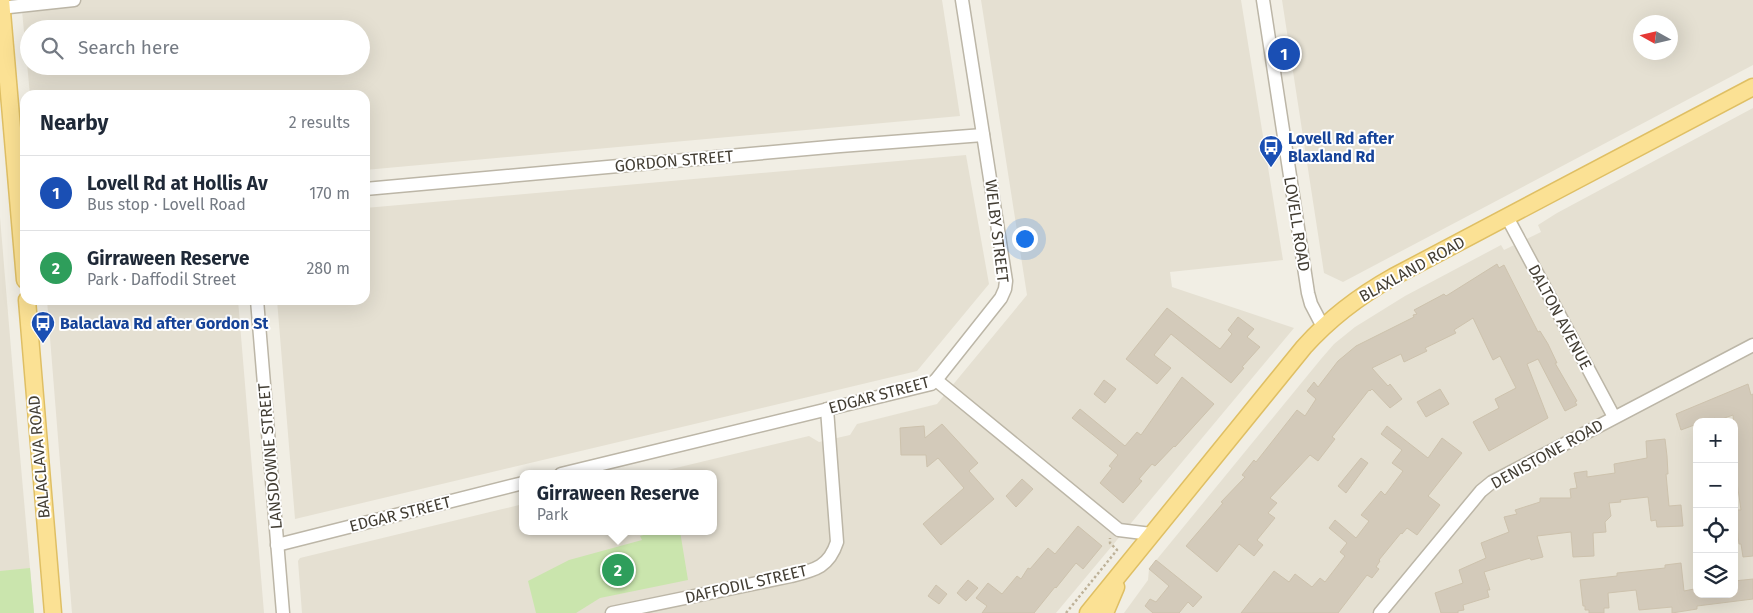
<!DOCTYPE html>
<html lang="en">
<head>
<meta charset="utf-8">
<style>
	body { margin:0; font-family:"Fira Sans",sans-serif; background:#f6f6f7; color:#1f2937 }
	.controls { position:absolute; right:15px; bottom:15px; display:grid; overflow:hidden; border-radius:10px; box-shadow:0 5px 20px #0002 }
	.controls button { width:45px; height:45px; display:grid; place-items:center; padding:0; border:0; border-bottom:1px solid #e0e1e3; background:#fff; color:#1f2937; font:25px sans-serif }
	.compass { position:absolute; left:1633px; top:15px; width:45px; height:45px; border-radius:50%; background:#fff; box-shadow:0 5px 20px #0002; rotate:278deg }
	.you { position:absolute; left:1024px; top:238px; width:18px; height:18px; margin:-12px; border:4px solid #fff; border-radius:50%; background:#1a73e8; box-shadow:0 0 0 8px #1a73e833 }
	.badge { display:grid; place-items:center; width:32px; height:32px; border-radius:50%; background:#2563eb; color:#fff; font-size:16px; font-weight:700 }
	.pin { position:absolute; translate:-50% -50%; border:2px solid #fff; box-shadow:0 1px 5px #0006 }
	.popup { position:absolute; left:519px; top:470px; width:198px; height:65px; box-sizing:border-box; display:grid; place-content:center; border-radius:10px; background:#fff; filter:drop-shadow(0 1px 4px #0005); font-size:16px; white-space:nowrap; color:#747a83 }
	.popup b { font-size:19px; color:#1f2937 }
	.popup::after { content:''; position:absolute; left:50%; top:100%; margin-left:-10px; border:10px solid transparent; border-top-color:#fff }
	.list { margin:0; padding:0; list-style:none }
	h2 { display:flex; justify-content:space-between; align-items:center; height:65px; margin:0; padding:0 20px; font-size:21px }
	h2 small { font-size:16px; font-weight:400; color:#747a83 }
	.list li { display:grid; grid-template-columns:32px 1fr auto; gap:15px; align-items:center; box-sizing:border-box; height:75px; padding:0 20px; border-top:1px solid #e0e1e3 }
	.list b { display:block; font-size:19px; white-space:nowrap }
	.list p { margin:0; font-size:16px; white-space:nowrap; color:#747a83 }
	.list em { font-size:16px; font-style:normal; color:#747a83 }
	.icon { flex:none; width:28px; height:28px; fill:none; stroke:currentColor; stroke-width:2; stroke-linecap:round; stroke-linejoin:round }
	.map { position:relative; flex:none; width:1753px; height:613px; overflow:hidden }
	.search { position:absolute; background:#fff; box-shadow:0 5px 20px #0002; left:20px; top:20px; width:350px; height:55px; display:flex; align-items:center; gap:12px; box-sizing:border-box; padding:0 18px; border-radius:28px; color:#747a83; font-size:19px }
	.panel { position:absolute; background:#fff; box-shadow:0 5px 20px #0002; left:20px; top:90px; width:350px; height:215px; border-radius:15px }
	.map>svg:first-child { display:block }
	.residential { fill:#e5e0d2; fill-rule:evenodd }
	.green { fill:#cae5ad }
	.building { fill:#d3caba; stroke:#cdc2ad }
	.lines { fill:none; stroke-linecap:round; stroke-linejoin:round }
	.minor-casing { stroke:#bcb6a7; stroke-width:15 }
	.major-casing { stroke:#dfbf64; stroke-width:19 }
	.path { stroke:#beb299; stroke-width:2.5; stroke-dasharray:2.5 2.5; stroke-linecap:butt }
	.minor { stroke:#fff; stroke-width:12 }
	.major { stroke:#fbe194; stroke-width:16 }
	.labels { text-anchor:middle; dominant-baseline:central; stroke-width:4; stroke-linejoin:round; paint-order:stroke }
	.transit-label { font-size:16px; font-weight:bold; fill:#164399; stroke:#fff; text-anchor:start }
	.street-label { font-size:16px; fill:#433e34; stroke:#fff }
</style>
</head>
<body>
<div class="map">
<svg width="1753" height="613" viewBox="0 0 1753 613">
	<rect width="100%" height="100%" fill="#f1eee4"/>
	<g class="residential">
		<path d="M21 0H942L960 116 365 170V95H30ZM29 29H361V66H29Z"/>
		<polygon points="981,0 1241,0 1283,260 1170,272 1172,287 1294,328 1056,613 302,613 298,561 300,558 523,504 523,531 713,531 713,474 651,474 809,436 819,442 850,435 857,424 937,404 1027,295"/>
		<path d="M1282 0H1753V65L1343 282 1324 273ZM1670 22V52H1640V22Z"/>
		<path d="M1753 108V613H1124L1148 580 1149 569 1321 359 1334 344 1355 327 1405 296 1501 245 1504 250 1541 232 1538 225 1557 213ZM1697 422H1734V594H1697Z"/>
		<polygon points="966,155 989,284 917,371 295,519 277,300 365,300 365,208"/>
		<polygon points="0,217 18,433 34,613 0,613"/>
		<polygon points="47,300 238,300 264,613 72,613"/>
	</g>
	<g class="green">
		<polygon points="658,531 680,531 688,580 600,598 576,613 536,613 528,581 569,560 642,540 640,536"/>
		<polygon points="30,568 34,613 0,613 0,571"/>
	</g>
	<g class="building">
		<polygon points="1497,264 1499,268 1504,265 1538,332 1540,331 1548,344 1557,363 1555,363 1577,401 1575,402 1577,405 1565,411 1538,359 1527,364 1548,418 1489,451 1473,422 1499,408 1495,399 1516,388 1500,356 1493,360 1473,318 1454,330 1456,333 1425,348 1427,351 1404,362 1401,354 1372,368 1388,386 1390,384 1402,399 1390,408 1372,389 1370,391 1369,390 1332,437 1335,439 1318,461 1310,455 1270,498 1277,503 1268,513 1275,518 1257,540 1263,545 1254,556 1239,544 1217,572 1186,546 1223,503 1221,502 1245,477 1242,475 1254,460 1256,462 1297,410 1305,416 1316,399 1307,391 1314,382 1318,387 1338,361 1356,346 1414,317 1413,315 1417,314 1414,310 1444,294 1446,296"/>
		<polygon points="1167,308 1220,349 1232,334 1228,330 1238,317 1254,329 1247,337 1260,347 1242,367 1244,368 1231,383 1171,334 1154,355 1171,368 1157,384 1126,359"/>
		<polygon points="1182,377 1214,404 1175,447 1174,446 1155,466 1152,464 1139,479 1142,481 1123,503 1100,483 1112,468 1109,466 1118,455 1072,418 1080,409 1125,446 1137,432 1141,435"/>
		<polygon points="1104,380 1116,389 1105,403 1094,394"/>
		<polygon points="1748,384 1751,395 1753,394 1753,556 1743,557 1741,544 1739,544 1735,510 1741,510 1736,475 1734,475 1734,454 1737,454 1733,415 1716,421 1715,418 1705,422 1697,422 1697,424 1681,430 1676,414"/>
		<polygon points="1440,389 1449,404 1426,417 1417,402"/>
		<polygon points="942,424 978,463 969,471 994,499 941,545 923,524 964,488 938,458 927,467 926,455 901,455 900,428 924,426 925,438"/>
		<polygon points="1387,426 1428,458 1442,438 1462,453 1428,496 1440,505 1417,535 1407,528 1402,534 1401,533 1379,560 1380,561 1376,567 1379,569 1372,578 1367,575 1338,613 1241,613 1274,571 1289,582 1295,574 1312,587 1320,578 1325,582 1345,556 1340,552 1347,543 1329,528 1335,520 1356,538 1369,521 1361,515 1381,491 1385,495 1403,471 1392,463 1402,450 1381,434"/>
		<polygon points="1665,439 1667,456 1668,474 1666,474 1669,506 1681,505 1683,526 1657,527 1656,520 1651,521 1648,497 1620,500 1621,502 1609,503 1611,516 1605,522 1606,532 1593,533 1594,556 1573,557 1571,532 1537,536 1543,557 1531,560 1530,558 1484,572 1490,590 1487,590 1489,597 1463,605 1464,610 1458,611 1458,613 1441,613 1435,593 1463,583 1459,570 1486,558 1481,543 1509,532 1504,517 1517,514 1515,510 1540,502 1540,498 1571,498 1570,489 1577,488 1574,473 1587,471 1587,477 1615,473 1614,464 1647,458 1646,441"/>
		<polygon points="1361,458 1368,463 1346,493 1338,486"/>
		<polygon points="1022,479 1033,489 1016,507 1006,496"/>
		<polygon points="1078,526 1102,546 1083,569 1076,563 1056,588 1055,587 1034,613 982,613 987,606 976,598 988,583 1002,594 1017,576 1021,579 1028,568 1030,569 1048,548 1055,554"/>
		<polygon points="1156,560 1202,597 1193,607 1188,602 1179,613 1153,613 1145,606 1150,599 1156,602 1169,586 1149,569"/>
		<polygon points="1681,563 1684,591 1694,589 1695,594 1734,594 1734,581 1753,579 1753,599 1697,606 1697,609 1672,613 1672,607 1639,610 1636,590 1608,593 1609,608 1604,608 1604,613 1589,613 1589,610 1585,610 1585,606 1583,606 1580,580 1617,576 1617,573 1665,568 1665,565"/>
		<polygon points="968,580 978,588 966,601 957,593"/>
		<polygon points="936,585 947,594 939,604 928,596"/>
	</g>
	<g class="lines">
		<g class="minor-casing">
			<g id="minor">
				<polyline points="1263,0 1308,293 1311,304 1323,327"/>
				<polyline points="0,8 74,0"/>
				<polyline points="365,189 840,146 983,135"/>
				<polyline points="1507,217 1614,417"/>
				<polyline points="257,300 283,613"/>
				<polyline points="936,380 1119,530 1151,534"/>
				<polyline points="561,474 931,384 936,380 1001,298 1005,289 1006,281 962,0"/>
				<polyline points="277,545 523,483"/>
				<path d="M612 613 791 576C815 570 829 567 837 542L827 409"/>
				<polyline points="1380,613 1481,491 1492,482 1753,345"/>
			</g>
		</g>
		<g class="major-casing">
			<g id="major">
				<polyline points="1,0 25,280"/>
				<polyline points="27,300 53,613"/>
				<path d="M1088 613 1304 347C1330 318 1359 296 1393 277L1753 87"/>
				<polyline points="1105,613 1116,587"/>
			</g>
		</g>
		<polyline class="path" points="1066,613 1117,550 1110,543 1110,538"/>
		<use href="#minor" class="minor"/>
		<use href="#major" class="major"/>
	</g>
	<defs>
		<g id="bus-pin" transform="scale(1.25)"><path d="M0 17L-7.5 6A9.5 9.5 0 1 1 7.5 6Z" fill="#1a4fb4" stroke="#fff"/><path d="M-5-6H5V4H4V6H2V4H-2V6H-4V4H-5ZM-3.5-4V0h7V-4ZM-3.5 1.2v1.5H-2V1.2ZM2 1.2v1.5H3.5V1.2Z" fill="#fff"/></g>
	</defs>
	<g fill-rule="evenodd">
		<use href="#bus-pin" x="1271" y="147"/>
		<use href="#bus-pin" x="43" y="323"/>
	</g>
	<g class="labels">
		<g class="transit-label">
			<text x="1288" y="138">Lovell Rd after<tspan x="1288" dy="18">Blaxland Rd</tspan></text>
			<text x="60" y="323">Balaclava Rd after Gordon St</text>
		</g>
		<g class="street-label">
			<text transform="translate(674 161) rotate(-5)">GORDON STREET</text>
			<text transform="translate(1297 224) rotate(81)">LOVELL ROAD</text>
			<text transform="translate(997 231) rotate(83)">WELBY STREET</text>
			<text transform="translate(1412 269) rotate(-29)">BLAXLAND ROAD</text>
			<text transform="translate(1560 317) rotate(62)">DALTON AVENUE</text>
			<text transform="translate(879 395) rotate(-15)">EDGAR STREET</text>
			<text transform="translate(1547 454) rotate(-29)">DENISTONE ROAD</text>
			<text transform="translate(270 456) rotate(-95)">LANSDOWNE STREET</text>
			<text transform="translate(39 457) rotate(-95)">BALACLAVA ROAD</text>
			<text transform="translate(400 514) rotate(-14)">EDGAR STREET</text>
			<text transform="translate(746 584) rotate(-13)">DAFFODIL STREET</text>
		</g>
	</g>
</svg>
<div class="controls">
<button>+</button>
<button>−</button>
<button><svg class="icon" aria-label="locate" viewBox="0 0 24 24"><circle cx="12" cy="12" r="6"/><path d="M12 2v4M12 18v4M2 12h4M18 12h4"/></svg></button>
<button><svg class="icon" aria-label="layers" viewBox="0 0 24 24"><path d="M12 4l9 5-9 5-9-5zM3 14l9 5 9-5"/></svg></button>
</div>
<svg class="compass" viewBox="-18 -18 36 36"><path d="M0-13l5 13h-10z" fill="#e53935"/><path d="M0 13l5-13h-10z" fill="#747a83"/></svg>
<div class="you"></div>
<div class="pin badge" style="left:1284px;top:54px;background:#1a4fb4">1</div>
<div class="pin badge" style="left:618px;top:570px;background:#2e9e5b">2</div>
<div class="popup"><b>Girraween Reserve</b>Park</div>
<div class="search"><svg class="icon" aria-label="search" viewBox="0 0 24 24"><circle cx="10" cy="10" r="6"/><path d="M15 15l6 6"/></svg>Search here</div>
<section class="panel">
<h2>Nearby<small>2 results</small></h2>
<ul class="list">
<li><span class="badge" style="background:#1a4fb4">1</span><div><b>Lovell Rd at Hollis Av</b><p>Bus stop · Lovell Road</p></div><em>170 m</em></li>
<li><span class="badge" style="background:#2e9e5b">2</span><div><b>Girraween Reserve</b><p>Park · Daffodil Street</p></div><em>280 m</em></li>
</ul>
</section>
</div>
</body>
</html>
